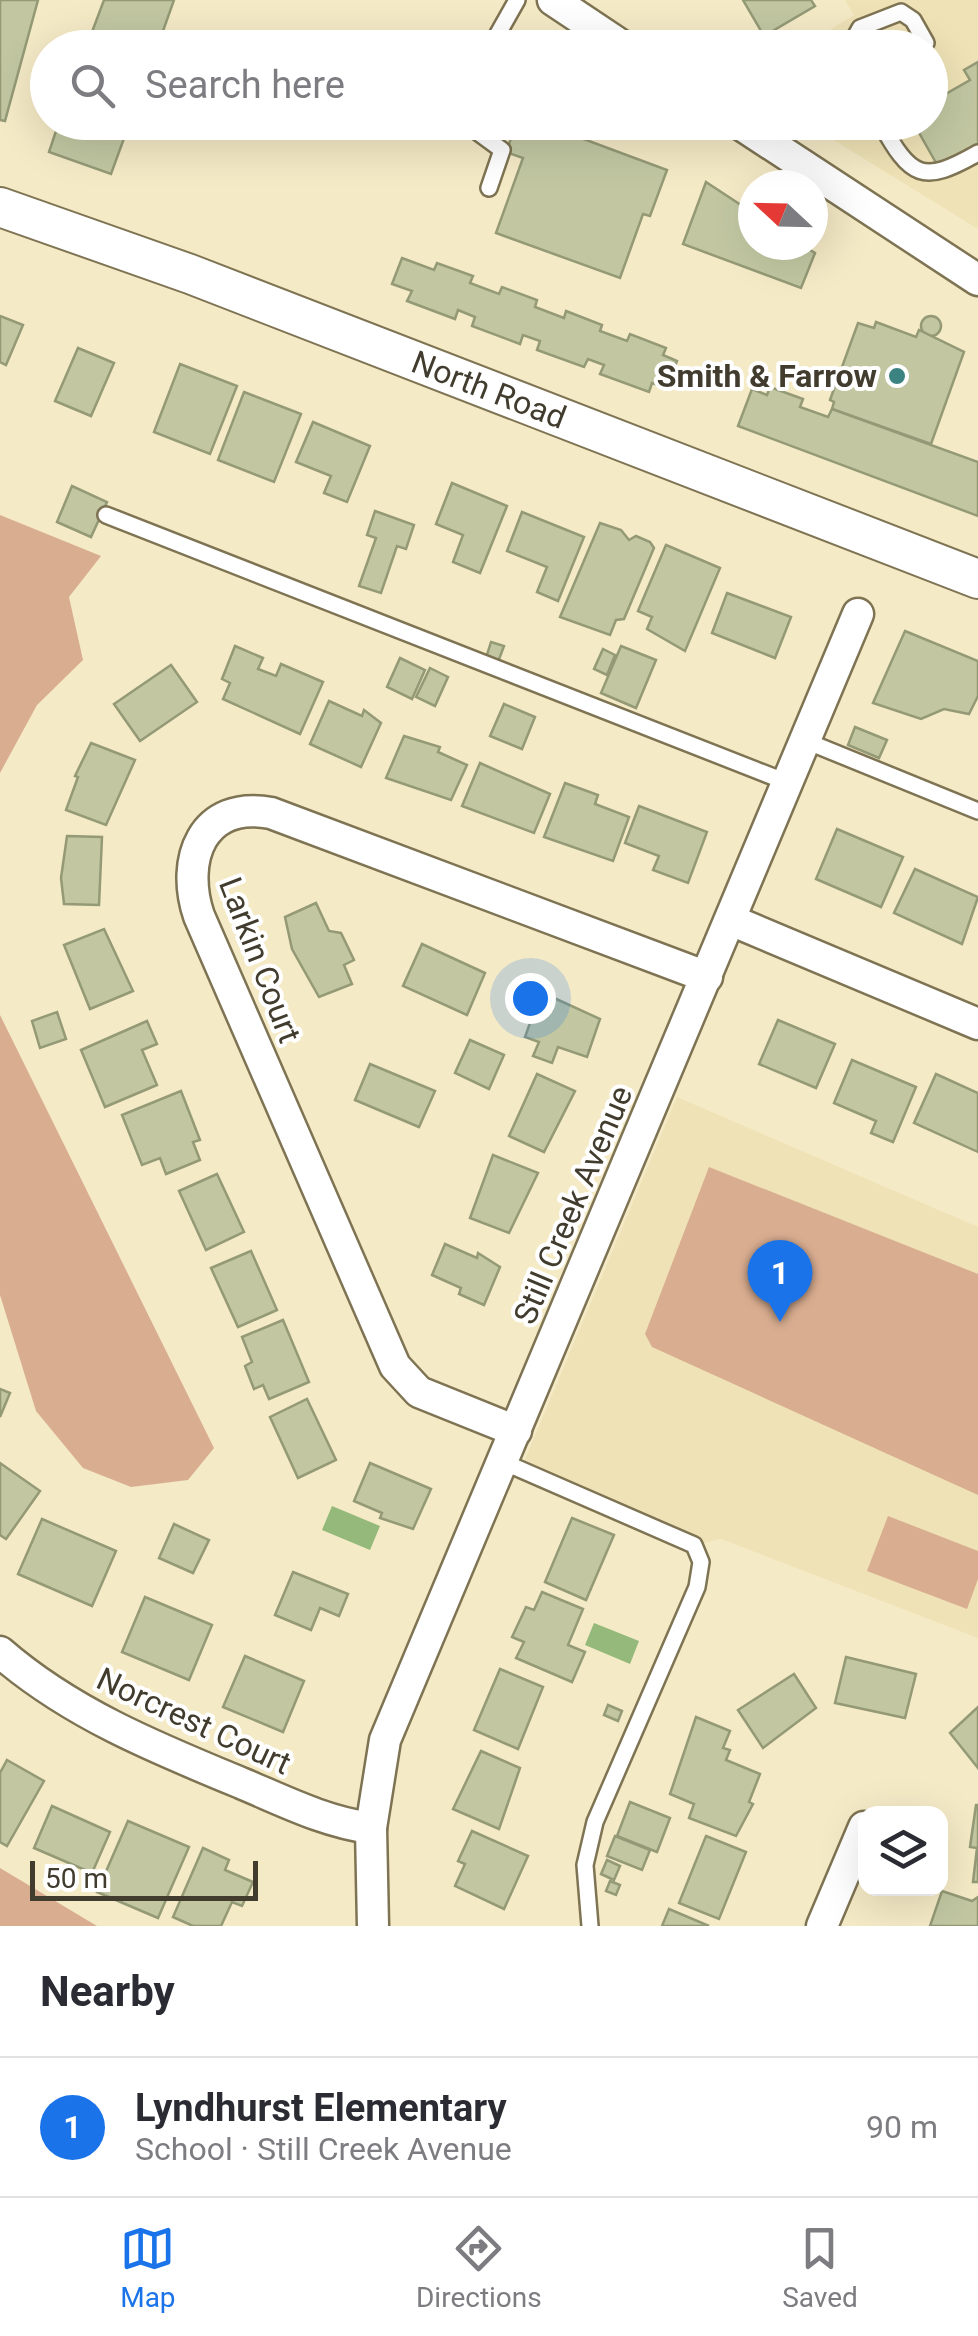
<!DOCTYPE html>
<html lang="en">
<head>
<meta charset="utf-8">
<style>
	body { margin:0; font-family:Roboto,sans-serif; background:#f7f7f7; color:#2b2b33 }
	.controls { position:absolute; right:30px; bottom:30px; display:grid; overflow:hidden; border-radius:20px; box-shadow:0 10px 40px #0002 }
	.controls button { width:90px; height:90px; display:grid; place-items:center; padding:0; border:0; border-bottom:2px solid #e1e1e2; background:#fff; color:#2b2b33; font:50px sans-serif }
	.compass { position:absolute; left:738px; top:170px; width:90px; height:90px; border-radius:50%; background:#fff; box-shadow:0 10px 40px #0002; rotate:292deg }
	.scale { position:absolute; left:30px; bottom:25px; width:228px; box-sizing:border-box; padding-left:10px; border:5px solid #413c2e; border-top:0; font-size:28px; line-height:35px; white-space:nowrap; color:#413c2e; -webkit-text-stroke:8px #fff; paint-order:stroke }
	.you { position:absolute; left:530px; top:998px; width:35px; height:35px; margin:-25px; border:8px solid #fff; border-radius:50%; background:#1a73e8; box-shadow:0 0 0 15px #1a73e833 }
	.badge { display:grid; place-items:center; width:65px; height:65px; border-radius:50%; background:#1a73e8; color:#fff; font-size:32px; font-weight:700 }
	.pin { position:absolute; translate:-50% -82px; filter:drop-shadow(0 2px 5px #0008) }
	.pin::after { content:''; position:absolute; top:52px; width:35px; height:30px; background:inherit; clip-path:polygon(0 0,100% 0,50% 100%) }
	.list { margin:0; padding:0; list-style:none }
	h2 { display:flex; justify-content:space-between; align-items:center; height:130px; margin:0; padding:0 40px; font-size:42px }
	h2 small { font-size:32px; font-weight:400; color:#7c7c81 }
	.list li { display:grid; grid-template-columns:65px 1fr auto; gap:30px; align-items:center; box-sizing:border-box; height:140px; padding:0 40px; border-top:2px solid #e1e1e2 }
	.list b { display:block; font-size:38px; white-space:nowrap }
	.list p { margin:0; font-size:32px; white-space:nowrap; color:#7c7c81 }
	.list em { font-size:32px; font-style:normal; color:#7c7c81 }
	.icon { flex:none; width:55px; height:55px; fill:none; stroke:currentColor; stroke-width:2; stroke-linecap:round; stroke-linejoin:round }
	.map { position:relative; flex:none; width:978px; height:1926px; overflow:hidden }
	.search { position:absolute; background:#fff; box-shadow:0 10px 40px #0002; left:30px; right:30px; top:30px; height:110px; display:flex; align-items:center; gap:25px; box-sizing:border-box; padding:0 35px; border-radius:55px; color:#7c7c81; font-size:38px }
	.sheet { height:270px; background:#fff }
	nav { display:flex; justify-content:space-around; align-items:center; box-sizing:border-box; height:140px; border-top:2px solid #e1e1e2; background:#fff; font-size:28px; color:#7c7c81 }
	nav a { display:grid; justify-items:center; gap:5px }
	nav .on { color:#1a73e8 }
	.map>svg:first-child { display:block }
	.built { fill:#efe2b6 }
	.green { fill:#d9ad90 }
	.water { fill:#94b97b }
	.building { fill:#c2c7a2; stroke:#949976; stroke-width:2.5 }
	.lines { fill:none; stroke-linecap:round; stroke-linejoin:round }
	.service-casing { stroke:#7e7453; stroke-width:20 }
	.minor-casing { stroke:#7e7453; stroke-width:35 }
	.tertiary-casing { stroke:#7e7453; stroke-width:42 }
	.service { stroke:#fff; stroke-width:15 }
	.minor { stroke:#fff; stroke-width:30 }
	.tertiary { stroke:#fff; stroke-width:38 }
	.poi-dot { fill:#3b8381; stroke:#fff; stroke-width:4 }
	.labels { text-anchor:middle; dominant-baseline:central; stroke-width:8; stroke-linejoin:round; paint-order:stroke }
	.poi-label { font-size:32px; font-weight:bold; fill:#413c2e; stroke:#fff; text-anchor:end }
	.street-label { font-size:32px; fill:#413c2e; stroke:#fff }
</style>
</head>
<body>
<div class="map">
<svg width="978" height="1926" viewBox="0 0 978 1926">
	<rect width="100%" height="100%" fill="#f5eac6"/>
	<g class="built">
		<polygon points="845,0 978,0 978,229 806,123 930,122 930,48 800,48 854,15"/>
		<polygon points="677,1097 978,1227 978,1638 721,1539 694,1545 521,1469"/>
	</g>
	<g class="green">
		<polygon points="0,515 101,556 69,597 83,660 37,705 0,773"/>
		<polygon points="0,1015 214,1448 188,1480 131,1487 83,1468 36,1411 0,1295"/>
		<polygon points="709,1167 978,1274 978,1495 652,1347 645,1334"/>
		<polygon points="888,1516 978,1551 978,1579 967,1609 867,1571"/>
		<polygon points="0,1868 97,1926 0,1926"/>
	</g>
	<g class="water">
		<polygon points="332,1506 380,1526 370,1550 322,1530"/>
		<polygon points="594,1623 639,1641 630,1664 585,1645"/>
	</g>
	<g class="building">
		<polygon points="0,0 38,0 5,121 0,120"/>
		<polygon points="104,0 174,0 157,48 86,48"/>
		<polygon points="743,0 811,0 815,6 764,36"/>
		<polygon points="978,62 978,146 939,168 913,122 930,122 930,103 970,80 964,70"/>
		<polygon points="59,122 130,122 111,174 49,152"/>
		<polygon points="517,122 538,122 667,170 650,216 643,214 620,278 496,233 523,158 506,152"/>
		<polygon points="706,182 753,213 753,245 802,245 815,253 801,288 683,244"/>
		<polygon points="402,258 434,270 437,263 473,276 470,283 499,294 502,287 537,300 535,307 564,318 566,311 602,325 600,331 627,341 630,334 666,348 663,355 677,361 667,388 652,383 649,392 600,374 604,365 588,359 584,367 537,350 540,341 523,335 520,344 472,326 475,317 458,310 455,319 407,301 412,291 392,284"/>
		<polygon points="0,316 23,325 6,365 0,362"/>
		<circle cx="931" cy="326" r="10"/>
		<polygon points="876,322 916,337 919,330 964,352 931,444 832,409 834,402 830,400 858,323 874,328"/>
		<polygon points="78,348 114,363 91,416 55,401"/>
		<polygon points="180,364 237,386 210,454 154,432"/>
		<polygon points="770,387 803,399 800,407 828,417 832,409 978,462 978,516 738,426 752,389 767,395"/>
		<polygon points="244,392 301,414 274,482 218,460"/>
		<polygon points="313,422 370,446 347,502 324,493 331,476 296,462"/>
		<polygon points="452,483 507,506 480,573 453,562 463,535 436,524"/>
		<polygon points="72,486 107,502 91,537 57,522"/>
		<polygon points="375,511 414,525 406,549 397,546 381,593 359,586 376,538 367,535"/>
		<polygon points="522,512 584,537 558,601 537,592 547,567 507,551"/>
		<polygon points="600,523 621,530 629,540 636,536 650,542 654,548 624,619 616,620 610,635 560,617"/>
		<polygon points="666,545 720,568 685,651 647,629 652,617 638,611"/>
		<polygon points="727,593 791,617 775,658 712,633"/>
		<polygon points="905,631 978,661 978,696 969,714 944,709 921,719 873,703"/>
		<polygon points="491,642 504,646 498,662 486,658"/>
		<polygon points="235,646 263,658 258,669 276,676 281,664 323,682 300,734 223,699 230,683 222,679"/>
		<polygon points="621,646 656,660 636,708 601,693"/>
		<polygon points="603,649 615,655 607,675 594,669"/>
		<polygon points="400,658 425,670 412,699 387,687"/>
		<polygon points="171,665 197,702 140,741 114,704"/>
		<polygon points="430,668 448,677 435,706 416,697"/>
		<polygon points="329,701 362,716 364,710 381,723 361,767 310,744"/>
		<polygon points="504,704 535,717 522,749 490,736"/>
		<polygon points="855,727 887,740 879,758 848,745"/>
		<polygon points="404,736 440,747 438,752 467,765 451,800 386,778"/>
		<polygon points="91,743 135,760 106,825 66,810 78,777 75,776"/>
		<polygon points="480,763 550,794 534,833 462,806"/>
		<polygon points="565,783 598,795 595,804 629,817 613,861 544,837"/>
		<polygon points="639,806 707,832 688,883 653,870 659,856 625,843"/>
		<polygon points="837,829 903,857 881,907 816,879"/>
		<polygon points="67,836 102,837 99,905 64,904 61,878"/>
		<polygon points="915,869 978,897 962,944 894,913"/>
		<polygon points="316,903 329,931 341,933 354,960 344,965 352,984 319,997 292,949 285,917"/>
		<polygon points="104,929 133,991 90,1009 64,945"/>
		<polygon points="422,944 485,973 467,1015 403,986"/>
		<polygon points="541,992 600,1019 587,1057 558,1047 552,1063 533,1056 539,1042 525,1037"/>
		<polygon points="57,1012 66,1039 40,1048 32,1021"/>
		<polygon points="778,1020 835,1044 816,1088 759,1064"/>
		<polygon points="147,1021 157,1044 142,1050 157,1085 105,1107 81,1050"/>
		<polygon points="470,1040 504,1055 489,1089 455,1073"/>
		<polygon points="852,1060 916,1087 893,1142 871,1133 876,1121 834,1103"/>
		<polygon points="370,1064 435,1091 419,1127 355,1100"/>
		<polygon points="537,1074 575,1091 544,1152 509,1136"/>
		<polygon points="936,1074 978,1093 978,1152 914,1123"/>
		<polygon points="181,1091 200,1140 193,1142 200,1160 166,1174 160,1158 142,1165 122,1115"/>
		<polygon points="493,1155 538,1173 509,1233 470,1218"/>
		<polygon points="217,1174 244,1232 206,1250 179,1191"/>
		<polygon points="445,1244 477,1258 478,1253 500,1267 484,1305 459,1294 461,1288 432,1275"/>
		<polygon points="251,1251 277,1310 238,1327 211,1268"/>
		<polygon points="283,1320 309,1382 269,1399 263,1385 254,1389 245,1366 252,1362 242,1337"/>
		<polygon points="0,1389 10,1393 0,1417"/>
		<polygon points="307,1399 336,1460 298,1478 270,1417"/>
		<polygon points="0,1463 40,1491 6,1539 0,1535"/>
		<polygon points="370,1463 431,1489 413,1529 380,1518 382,1513 354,1501"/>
		<polygon points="572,1518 614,1535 586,1600 545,1582"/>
		<polygon points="42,1519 116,1551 92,1606 18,1574"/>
		<polygon points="174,1524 209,1540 193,1573 159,1558"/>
		<polygon points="293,1572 348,1594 339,1616 320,1608 311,1630 275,1615"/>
		<polygon points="542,1592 583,1609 568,1645 585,1652 572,1682 516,1658 524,1642 512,1637 526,1607 534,1610"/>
		<polygon points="145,1597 212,1625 189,1680 122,1652"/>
		<polygon points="245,1656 304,1681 283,1732 223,1707"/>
		<polygon points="846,1657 916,1674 905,1718 835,1703"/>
		<polygon points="500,1669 543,1687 518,1749 474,1730"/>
		<polygon points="794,1674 816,1708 763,1748 738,1710"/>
		<polygon points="608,1705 622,1711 618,1721 604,1715"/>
		<polygon points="978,1707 978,1768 950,1733"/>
		<polygon points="696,1717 730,1731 723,1748 730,1750 726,1760 760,1774 749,1802 753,1804 736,1836 689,1818 694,1804 670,1794"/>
		<polygon points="481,1751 520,1768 499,1829 453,1809"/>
		<polygon points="7,1760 44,1781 7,1846 0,1842 0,1773"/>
		<polygon points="630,1802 670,1818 657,1852 617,1836"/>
		<polygon points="976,1805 978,1805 978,1882 973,1882 977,1848 970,1847"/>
		<polygon points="52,1806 110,1832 92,1873 34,1848"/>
		<polygon points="128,1821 189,1847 158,1918 97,1892"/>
		<polygon points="472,1831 528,1856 504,1909 455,1886 465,1864 458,1861"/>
		<polygon points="615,1836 650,1850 642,1870 607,1856"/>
		<polygon points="706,1836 746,1852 719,1919 679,1903"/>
		<polygon points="203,1848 229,1860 225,1870 253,1882 242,1906 232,1902 221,1926 193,1926 173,1917"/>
		<polygon points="607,1860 620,1866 614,1880 601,1874"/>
		<polygon points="610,1881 620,1885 616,1895 606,1891"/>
		<polygon points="942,1891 972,1901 978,1897 978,1926 930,1926"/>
		<polygon points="669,1909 709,1926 662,1926"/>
	</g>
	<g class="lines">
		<g class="service-casing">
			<g id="service">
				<polyline points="490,48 517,0"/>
				<polyline points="849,48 860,28 901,12 913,20 926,43"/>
				<polyline points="473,122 472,128 502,150 489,188"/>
				<path d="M880 122C911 178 922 185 978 153"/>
				<polyline points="106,515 789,783"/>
				<polyline points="806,741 978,811"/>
				<polyline points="501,1461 694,1545 701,1562 697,1587 595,1822 585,1865 590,1926"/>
			</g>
		</g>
		<g class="minor-casing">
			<g id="minor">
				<polyline points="553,0 625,48"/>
				<polyline points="737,122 978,280"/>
				<polyline points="733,921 978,1024"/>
				<path d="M516 1431 419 1392 395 1366 199 916C180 860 202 800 271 813L707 977"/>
				<path d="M0 1652C70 1713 156 1748 241 1783 284 1801 325 1822 371 1828"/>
				<polyline points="373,1926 371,1828 385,1740 858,614"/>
				<polyline points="822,1926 864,1827"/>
			</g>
		</g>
		<g class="tertiary-casing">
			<g id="tertiary">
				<path id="s1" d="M0 207 190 274 978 579"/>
			</g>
		</g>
		<use href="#service" class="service"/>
		<use href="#minor" class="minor"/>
		<use href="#tertiary" class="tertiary"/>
	</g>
	<circle class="poi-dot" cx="897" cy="376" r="10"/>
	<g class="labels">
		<g class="poi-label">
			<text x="877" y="376">Smith &amp; Farrow</text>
		</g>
		<g class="street-label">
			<text stroke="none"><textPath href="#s1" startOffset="522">North Road</textPath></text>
			<text transform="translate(260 960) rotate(69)">Larkin Court</text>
			<text transform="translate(573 1205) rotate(-67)">Still Creek Avenue</text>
			<text transform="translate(194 1721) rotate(25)">Norcrest Court</text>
		</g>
	</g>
</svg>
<div class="controls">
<button><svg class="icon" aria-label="layers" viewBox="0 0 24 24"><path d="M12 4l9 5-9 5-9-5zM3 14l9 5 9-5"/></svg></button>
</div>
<svg class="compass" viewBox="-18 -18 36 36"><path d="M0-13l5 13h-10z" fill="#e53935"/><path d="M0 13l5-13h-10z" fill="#7c7c81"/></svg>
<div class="scale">50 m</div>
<div class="you"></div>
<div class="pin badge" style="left:780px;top:1322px">1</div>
<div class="search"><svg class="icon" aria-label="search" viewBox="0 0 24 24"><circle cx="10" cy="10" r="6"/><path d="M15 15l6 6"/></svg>Search here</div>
</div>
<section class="sheet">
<h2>Nearby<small></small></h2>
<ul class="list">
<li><span class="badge">1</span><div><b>Lyndhurst Elementary</b><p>School · Still Creek Avenue</p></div><em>90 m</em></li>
</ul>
</section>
<nav>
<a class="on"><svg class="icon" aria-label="map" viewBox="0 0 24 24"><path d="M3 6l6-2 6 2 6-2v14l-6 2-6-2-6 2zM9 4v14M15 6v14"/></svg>Map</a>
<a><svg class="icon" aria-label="directions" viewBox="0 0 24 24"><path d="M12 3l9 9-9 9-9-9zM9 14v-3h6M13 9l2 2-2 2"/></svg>Directions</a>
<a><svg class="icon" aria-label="saved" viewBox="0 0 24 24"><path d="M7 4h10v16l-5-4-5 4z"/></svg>Saved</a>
</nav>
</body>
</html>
